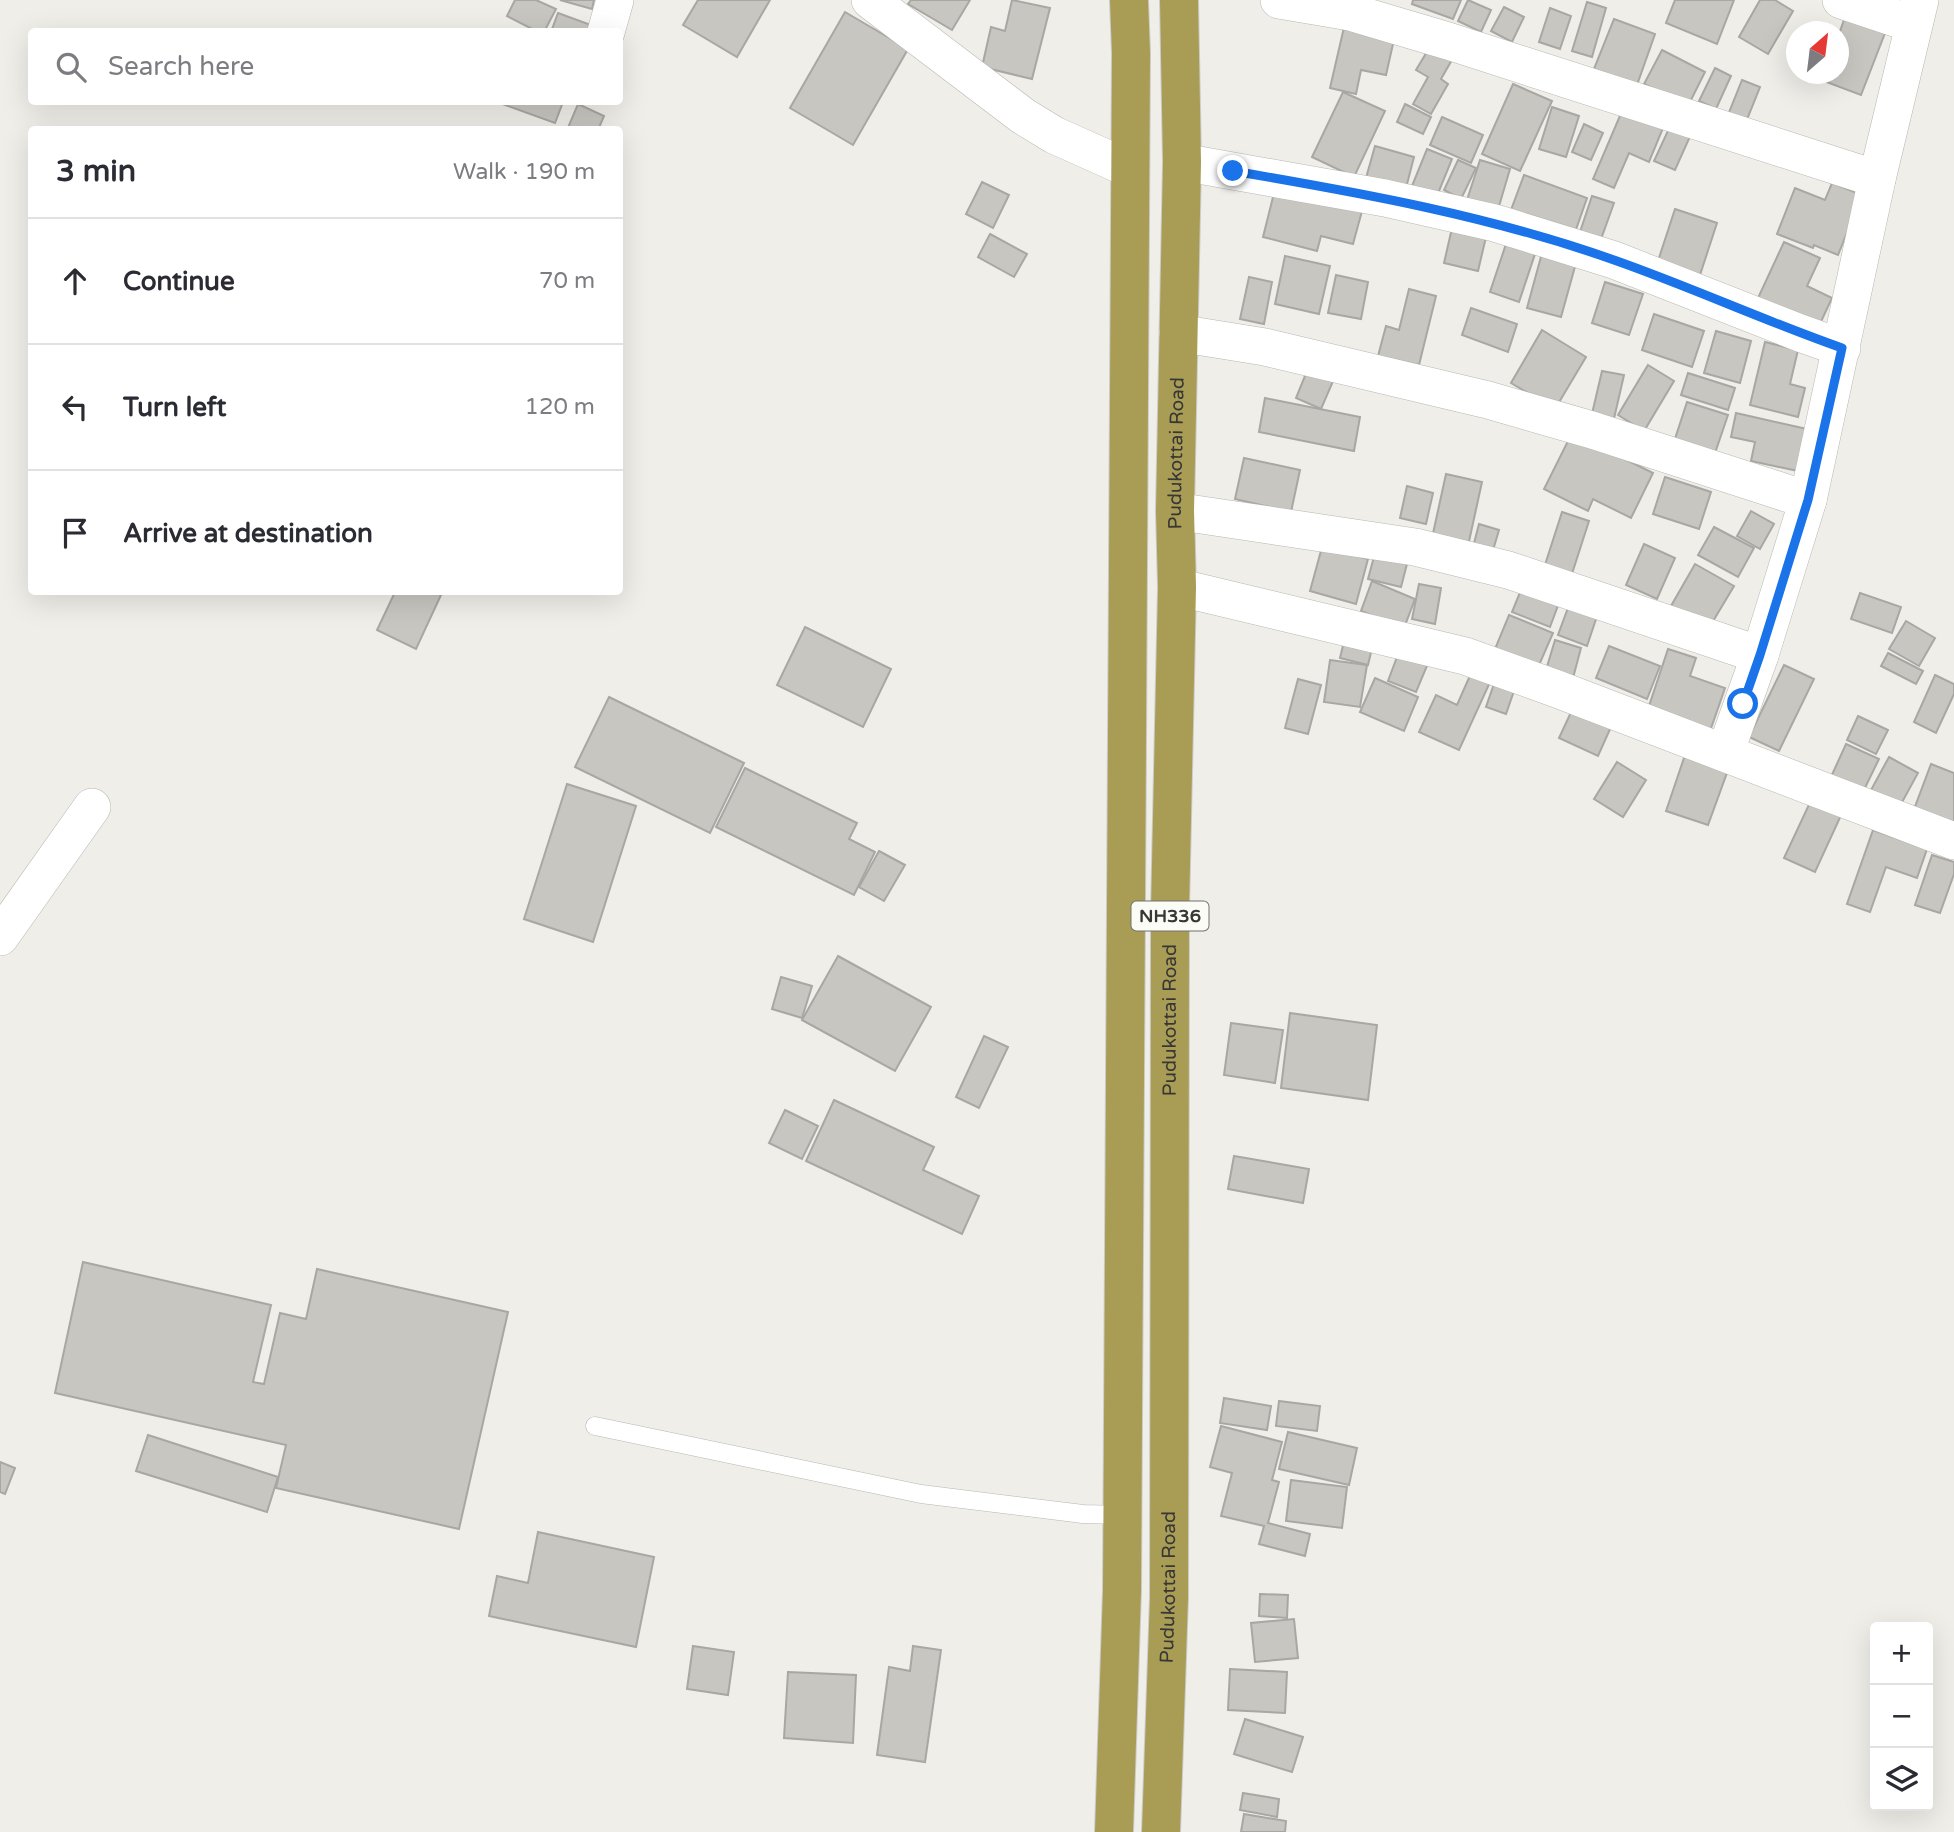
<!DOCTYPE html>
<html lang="en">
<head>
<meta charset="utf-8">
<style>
	body { margin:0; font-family:"Varela Round",sans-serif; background:#f7f7f7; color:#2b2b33 }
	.controls { position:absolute; right:21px; bottom:21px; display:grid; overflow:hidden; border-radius:7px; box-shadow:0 7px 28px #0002 }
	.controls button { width:63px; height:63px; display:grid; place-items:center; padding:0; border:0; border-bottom:2px solid #e1e1e2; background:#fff; color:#2b2b33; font:35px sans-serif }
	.compass { position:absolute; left:1786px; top:21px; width:63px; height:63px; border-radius:50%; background:#fff; box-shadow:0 7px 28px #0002; rotate:28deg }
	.stop { position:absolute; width:21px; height:21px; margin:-16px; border:5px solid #1a73e8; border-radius:50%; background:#fff }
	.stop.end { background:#1a73e8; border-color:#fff; box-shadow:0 2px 7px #0008 }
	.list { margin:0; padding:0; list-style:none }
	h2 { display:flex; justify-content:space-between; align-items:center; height:91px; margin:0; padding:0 28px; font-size:30px }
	h2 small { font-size:23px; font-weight:400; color:#7c7c81 }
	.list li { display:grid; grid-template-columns:46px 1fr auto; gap:21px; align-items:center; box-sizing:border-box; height:126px; padding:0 28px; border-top:2px solid #e1e1e2 }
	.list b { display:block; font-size:26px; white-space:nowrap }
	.list em { font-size:23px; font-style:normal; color:#7c7c81 }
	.icon { flex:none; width:38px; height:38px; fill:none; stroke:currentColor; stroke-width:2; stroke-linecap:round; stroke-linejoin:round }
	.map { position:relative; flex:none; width:1954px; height:1832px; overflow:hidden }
	.search { position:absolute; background:#fff; box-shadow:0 7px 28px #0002; left:28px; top:28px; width:595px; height:77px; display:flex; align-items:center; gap:18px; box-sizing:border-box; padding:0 24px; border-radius:7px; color:#7c7c81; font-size:26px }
	.panel { position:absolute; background:#fff; box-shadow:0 7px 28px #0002; left:28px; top:126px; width:595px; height:469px; border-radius:7px }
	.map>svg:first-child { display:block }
	.building { fill:#c7c6c1; stroke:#a8a7a3; stroke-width:2 }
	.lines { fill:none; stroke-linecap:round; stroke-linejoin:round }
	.lane-casing { stroke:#b7b7b2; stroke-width:19 }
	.street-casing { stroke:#b7b7b2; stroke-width:38 }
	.highway-casing { stroke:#cbcbca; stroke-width:40 }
	.lane { stroke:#fff; stroke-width:18 }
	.street { stroke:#fff; stroke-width:37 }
	.highway { stroke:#a99c55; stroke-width:38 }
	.route { stroke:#1a73e8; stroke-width:9 }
	.labels { text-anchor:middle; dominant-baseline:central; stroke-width:7; stroke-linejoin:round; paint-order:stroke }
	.shield { fill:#fcfcf6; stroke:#72726f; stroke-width:2 }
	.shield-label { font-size:18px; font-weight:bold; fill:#373735 }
	.street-label { font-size:19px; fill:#373735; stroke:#fcfcf6 }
</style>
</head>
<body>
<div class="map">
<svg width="1954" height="1832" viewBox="0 0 1954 1832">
	<rect width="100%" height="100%" fill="#efeee9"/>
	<g class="building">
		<polygon points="515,0 536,0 556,9 544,32 538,32 507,16"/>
		<polygon points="560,0 594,0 592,9"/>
		<polygon points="698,0 770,0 737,57 683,25"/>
		<polygon points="911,0 970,0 952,30 908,4"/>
		<polygon points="1012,0 1050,8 1032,79 982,67 991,27 1005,31"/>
		<polygon points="1413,0 1461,0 1453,19 1412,4"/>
		<polygon points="1468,0 1491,10 1481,32 1458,21"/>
		<polygon points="1675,0 1734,0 1717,44 1666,23"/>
		<polygon points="1760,0 1775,0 1793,11 1768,54 1739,37"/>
		<polygon points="1587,2 1606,8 1592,57 1572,51"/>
		<polygon points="1504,7 1524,17 1512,42 1491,31"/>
		<polygon points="1550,8 1571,16 1560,49 1539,42"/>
		<polygon points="845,12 908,49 853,145 790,108"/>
		<polygon points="558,13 591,25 589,32 551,32"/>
		<polygon points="1845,17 1885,33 1861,95 1821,80 1823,74 1839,74 1839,34"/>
		<polygon points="1614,19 1655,34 1637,85 1594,69"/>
		<polygon points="1345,23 1395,35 1386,75 1361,70 1356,94 1330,88"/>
		<polygon points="1431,45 1453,58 1441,79 1448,84 1431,114 1413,104 1428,77 1416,70"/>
		<polygon points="1662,50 1705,72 1688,106 1644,84"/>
		<polygon points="1715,68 1731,76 1716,109 1699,101"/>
		<polygon points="1742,80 1760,87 1746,122 1728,115"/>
		<polygon points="1513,84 1552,101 1520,171 1482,154"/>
		<polygon points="1343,92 1385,111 1354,177 1312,157"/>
		<polygon points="497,102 563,102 555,123"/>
		<polygon points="578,104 604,116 598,130 567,130"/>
		<polygon points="1405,104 1431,117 1423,134 1397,122"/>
		<polygon points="1552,107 1579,116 1566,157 1539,149"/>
		<polygon points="1622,111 1663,128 1649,162 1629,153 1614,188 1593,179"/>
		<polygon points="1442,117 1483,135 1471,163 1430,145"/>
		<polygon points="1672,122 1692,132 1675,170 1654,161"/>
		<polygon points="1584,124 1603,133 1591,160 1572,152"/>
		<polygon points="1375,146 1414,157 1406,188 1366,178"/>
		<polygon points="1427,149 1452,159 1437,196 1412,186"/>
		<polygon points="1458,160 1476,168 1461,199 1444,190"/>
		<polygon points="1480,160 1510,169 1497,213 1466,203"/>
		<polygon points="1524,175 1587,198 1573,238 1511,210"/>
		<polygon points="982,182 1009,195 993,228 966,214"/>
		<polygon points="1832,183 1862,195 1838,255 1814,245 1813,248 1777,234 1795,188 1825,200"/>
		<polygon points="1275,189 1362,211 1353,244 1321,236 1317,251 1263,237"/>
		<polygon points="1592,196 1614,203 1600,242 1579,235"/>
		<polygon points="1675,209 1717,223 1699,278 1657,264"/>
		<polygon points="1452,228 1486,237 1478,271 1444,263"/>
		<polygon points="990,234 1027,254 1014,277 978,257"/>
		<polygon points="1507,241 1536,251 1519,302 1490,292"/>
		<polygon points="1784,242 1820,258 1807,286 1832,298 1819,326 1758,298"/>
		<polygon points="1542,253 1576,263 1561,317 1527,308"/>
		<polygon points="1285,256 1330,266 1319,314 1275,304"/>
		<polygon points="1336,275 1368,282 1361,319 1328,313"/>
		<polygon points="1249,277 1272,282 1264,324 1240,319"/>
		<polygon points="1605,282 1643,294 1629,335 1592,323"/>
		<polygon points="1409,289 1436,296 1419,365 1378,356 1386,326 1399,330"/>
		<polygon points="1471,308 1517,324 1508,352 1462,335"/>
		<polygon points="1654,314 1704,331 1692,367 1642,350"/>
		<polygon points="1542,330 1586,357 1555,409 1511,383"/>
		<polygon points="1716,331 1751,341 1740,383 1704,373"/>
		<polygon points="1765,342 1798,350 1790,384 1805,388 1798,417 1750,405"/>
		<polygon points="1311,361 1337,372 1321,409 1296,398"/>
		<polygon points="1648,365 1674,381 1644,431 1618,415"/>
		<polygon points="1602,371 1624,375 1613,423 1591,418"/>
		<polygon points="1688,373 1735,388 1728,410 1681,395"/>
		<polygon points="1265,398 1360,417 1354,451 1259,432"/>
		<polygon points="1687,402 1728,415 1713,459 1673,445"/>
		<polygon points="1736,413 1807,429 1798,471 1751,461 1755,442 1731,437"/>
		<polygon points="1572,433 1653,473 1631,518 1593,499 1588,511 1544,489"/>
		<polygon points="1244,458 1300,470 1291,512 1235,499"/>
		<polygon points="1446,474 1482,482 1468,546 1432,538"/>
		<polygon points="1665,477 1711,492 1699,529 1653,514"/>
		<polygon points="1407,486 1433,493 1426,524 1400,518"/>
		<polygon points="1751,511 1774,524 1760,549 1737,536"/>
		<polygon points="1562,512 1589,521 1570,580 1543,571"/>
		<polygon points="1479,524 1499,530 1491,557 1472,551"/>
		<polygon points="1714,527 1754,548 1738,577 1698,555"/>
		<polygon points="1644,544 1675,558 1657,599 1626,585"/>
		<polygon points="1322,547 1368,559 1356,604 1310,591"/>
		<polygon points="1375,553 1408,560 1401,587 1368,579"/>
		<polygon points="1695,564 1734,586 1709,628 1671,606"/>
		<polygon points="1372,581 1415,599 1404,628 1361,611"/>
		<polygon points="1419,584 1441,588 1435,624 1412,619"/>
		<polygon points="1523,585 1560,600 1550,627 1512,612"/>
		<polygon points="395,592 434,592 441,595 416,649 377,630"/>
		<polygon points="1860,593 1901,607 1892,633 1851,619"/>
		<polygon points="1572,597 1600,607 1587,646 1558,635"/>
		<polygon points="1509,615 1553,633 1536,672 1493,654"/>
		<polygon points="1906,621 1935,638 1919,666 1889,649"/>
		<polygon points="805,627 891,669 863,727 777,685"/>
		<polygon points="1345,637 1373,644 1368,665 1340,658"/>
		<polygon points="1555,640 1581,648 1573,678 1546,670"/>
		<polygon points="1609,646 1660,666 1647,699 1596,678"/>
		<polygon points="1400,649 1429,661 1416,692 1388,681"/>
		<polygon points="1668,649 1696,658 1690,676 1725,688 1709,734 1647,712"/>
		<polygon points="1888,653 1923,671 1916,684 1881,666"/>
		<polygon points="1330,660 1367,665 1360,707 1324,702"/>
		<polygon points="1784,665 1814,679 1779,751 1749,737"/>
		<polygon points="1472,671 1491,680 1459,750 1419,732 1436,695 1457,705"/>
		<polygon points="1935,675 1954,684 1954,694 1936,733 1914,722"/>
		<polygon points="1375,678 1418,697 1404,731 1360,712"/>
		<polygon points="1298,679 1321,685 1308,734 1285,728"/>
		<polygon points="1495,681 1515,688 1506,714 1486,707"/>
		<polygon points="609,697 744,763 710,833 575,767"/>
		<polygon points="1572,710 1611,727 1598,756 1559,738"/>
		<polygon points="1858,716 1888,730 1876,754 1847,740"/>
		<polygon points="1846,744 1879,759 1862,794 1830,779"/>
		<polygon points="1685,755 1728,770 1708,825 1666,811"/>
		<polygon points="1889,757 1918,773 1900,806 1871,790"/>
		<polygon points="1617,762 1646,780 1623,817 1594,799"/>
		<polygon points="1931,764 1954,773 1954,828 1913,812"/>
		<polygon points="745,768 857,823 849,839 875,852 854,895 716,827"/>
		<polygon points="567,784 636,806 593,942 524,919"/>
		<polygon points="1813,796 1843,811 1815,872 1784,858"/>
		<polygon points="1873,830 1927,849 1917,878 1886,867 1870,912 1847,904"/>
		<polygon points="879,851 905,865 884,901 859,887"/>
		<polygon points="1932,855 1954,862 1954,874 1940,913 1915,905"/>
		<polygon points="838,956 931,1007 895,1071 802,1020"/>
		<polygon points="781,977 812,986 802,1018 772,1009"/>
		<polygon points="1290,1013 1377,1025 1368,1100 1281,1088"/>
		<polygon points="1231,1023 1283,1030 1275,1083 1224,1075"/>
		<polygon points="984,1036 1008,1047 979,1108 956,1097"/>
		<polygon points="834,1100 934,1147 923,1170 979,1196 962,1234 806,1161"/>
		<polygon points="785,1110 818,1126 802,1159 769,1143"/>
		<polygon points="1234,1156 1309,1169 1303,1203 1228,1189"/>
		<polygon points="83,1262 271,1305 253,1382 264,1384 280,1313 306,1319 317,1269 508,1312 459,1529 276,1488 286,1445 55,1393"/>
		<polygon points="1224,1398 1271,1406 1267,1430 1220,1423"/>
		<polygon points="1279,1401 1320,1406 1317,1431 1276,1426"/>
		<polygon points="1221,1426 1282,1442 1272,1480 1279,1482 1268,1523 1310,1534 1305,1556 1259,1544 1264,1526 1221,1516 1232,1473 1210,1467"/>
		<polygon points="1288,1432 1357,1448 1349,1485 1279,1469"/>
		<polygon points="148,1435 278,1477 267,1512 136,1471"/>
		<polygon points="0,1462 15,1468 5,1494 0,1492"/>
		<polygon points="1291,1480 1347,1487 1342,1528 1286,1521"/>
		<polygon points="538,1532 654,1557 636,1647 489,1616 497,1576 528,1583"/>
		<polygon points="1260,1594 1288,1595 1287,1618 1259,1616"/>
		<polygon points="1294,1619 1298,1658 1255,1662 1251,1623"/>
		<polygon points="693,1646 734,1652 728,1695 687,1689"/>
		<polygon points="913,1646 941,1650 925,1762 877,1755 889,1667 910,1671"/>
		<polygon points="1230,1669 1287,1672 1285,1713 1228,1710"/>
		<polygon points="788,1672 856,1675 853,1743 784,1738"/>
		<polygon points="1245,1719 1303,1737 1292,1772 1234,1754"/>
		<polygon points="1243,1793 1279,1799 1277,1817 1240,1810"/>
		<polygon points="1244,1814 1286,1821 1285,1832 1241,1832"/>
	</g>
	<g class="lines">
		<g class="lane-casing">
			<polyline id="lane" points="595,1426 921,1494 1083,1514 1122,1515"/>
		</g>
		<g class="street-casing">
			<g id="street">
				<polyline points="870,0 1023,116 1054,135 1130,169"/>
				<polyline points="1279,0 1350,12 1448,41 1877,179"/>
				<polyline points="1841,0 1913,24"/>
				<polyline points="606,32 615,0"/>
				<polyline points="1182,162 1385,198 1495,223 1614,260 1800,333 1842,348"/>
				<polyline points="1178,333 1265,347 1488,400 1592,430 1808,500"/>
				<polyline points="1175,511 1415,547 1508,570 1760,655"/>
				<polyline points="1177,587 1465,656 1557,689 1954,841"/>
				<polyline points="1725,753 1760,655 1808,500 1877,179 1920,0"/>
				<polyline points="0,937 92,807"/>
			</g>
		</g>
		<g class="highway-casing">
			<g id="highway">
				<polyline points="1114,1832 1122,1590 1131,53 1129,0"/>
				<path id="s1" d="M1161 1832 1169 1598 1170 910 1177 587 1175 511 1182 162 1179 0"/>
			</g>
		</g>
		<use href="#lane" class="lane"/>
		<use href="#street" class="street"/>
		<use href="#highway" class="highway"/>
	</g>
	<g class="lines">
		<path class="route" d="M1233 171C1362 193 1490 216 1614 260 1691 287 1765 321 1842 348L1808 500 1760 655 1743 704"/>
	</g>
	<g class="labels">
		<rect class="shield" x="1131.5" y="901.5" width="77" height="29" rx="5"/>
		<g class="shield-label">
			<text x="1170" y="916">NH336</text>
		</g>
		<g class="street-label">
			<text stroke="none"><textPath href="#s1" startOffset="1379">Pudukottai Road</textPath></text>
			<text stroke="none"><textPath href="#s1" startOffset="812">Pudukottai Road</textPath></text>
			<text stroke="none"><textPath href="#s1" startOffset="245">Pudukottai Road</textPath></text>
		</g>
	</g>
</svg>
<div class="controls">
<button>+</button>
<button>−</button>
<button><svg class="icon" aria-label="layers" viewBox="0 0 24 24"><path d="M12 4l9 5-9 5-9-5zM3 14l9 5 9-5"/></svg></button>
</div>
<svg class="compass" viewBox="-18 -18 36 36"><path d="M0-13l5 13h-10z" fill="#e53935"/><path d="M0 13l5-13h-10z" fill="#7c7c81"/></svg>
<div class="stop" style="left:1743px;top:704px"></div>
<div class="stop end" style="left:1233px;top:171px"></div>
<div class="search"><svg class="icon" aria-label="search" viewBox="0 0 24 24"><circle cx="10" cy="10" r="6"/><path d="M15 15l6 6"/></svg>Search here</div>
<section class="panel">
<h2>3 min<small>Walk · 190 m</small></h2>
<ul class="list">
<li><svg class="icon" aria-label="ahead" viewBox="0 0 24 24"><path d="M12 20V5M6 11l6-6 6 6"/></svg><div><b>Continue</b></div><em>70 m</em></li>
<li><svg class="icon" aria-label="left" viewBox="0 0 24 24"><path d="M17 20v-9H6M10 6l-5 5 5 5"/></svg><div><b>Turn left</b></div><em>120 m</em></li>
<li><svg class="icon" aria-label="arrive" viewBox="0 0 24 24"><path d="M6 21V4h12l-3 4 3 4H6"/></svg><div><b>Arrive at destination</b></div></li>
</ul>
</section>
</div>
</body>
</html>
